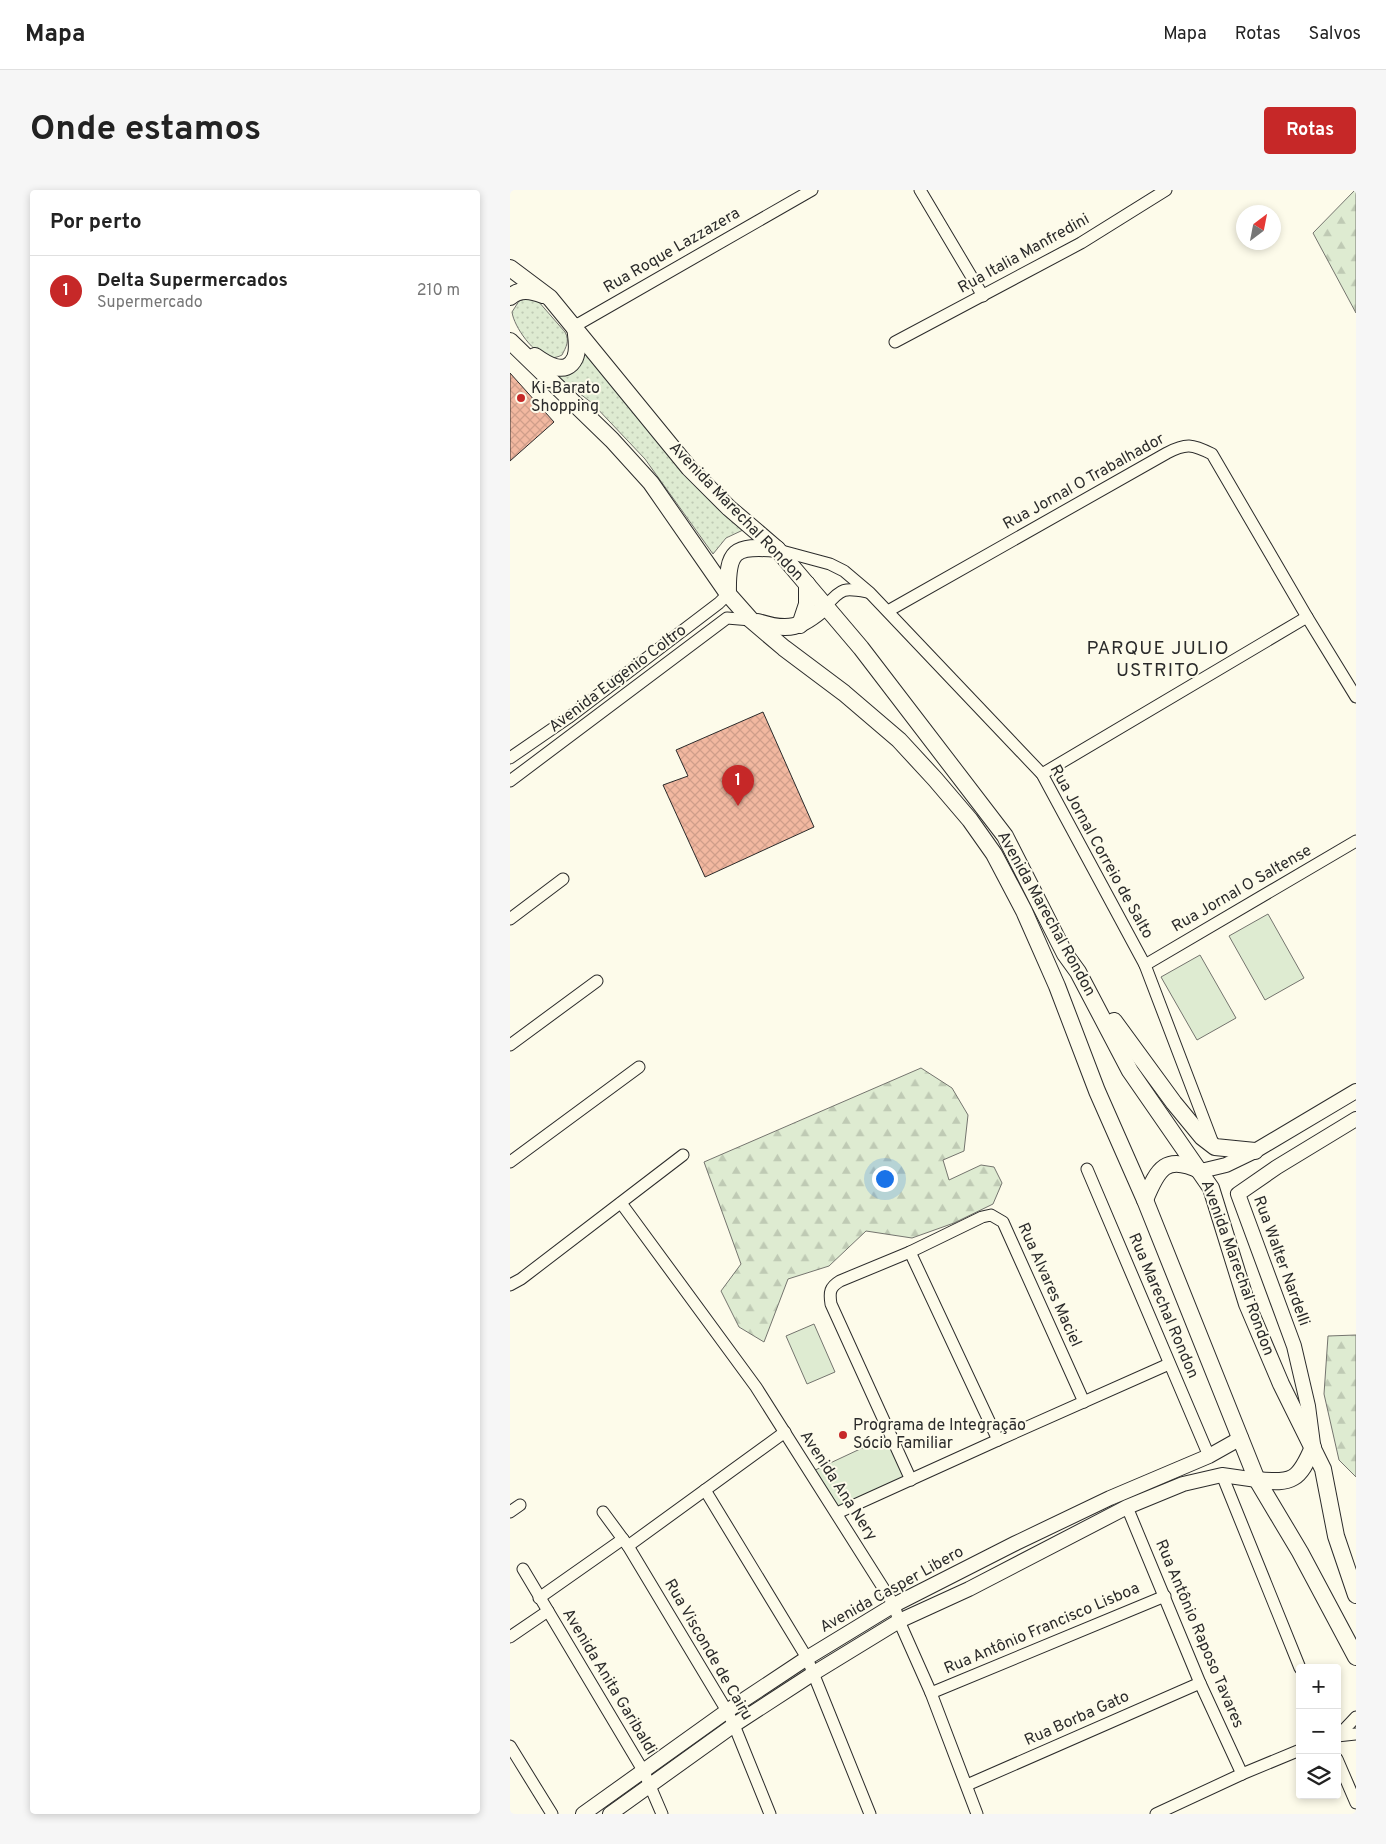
<!DOCTYPE html>
<html lang="pt">
<head>
<meta charset="utf-8">
<style>
	body { margin:0; font-family:Overpass,sans-serif; background:#f6f6f6; color:#222 }
	.controls { position:absolute; right:15px; bottom:15px; display:grid; overflow:hidden; border-radius:5px; box-shadow:0 2px 8px #0003 }
	.controls button { width:45px; height:45px; display:grid; place-items:center; padding:0; border:0; border-bottom:1px solid #e0e0e0; background:#fff; color:#222; font:25px sans-serif }
	.compass { position:absolute; left:726px; top:15px; width:45px; height:45px; border-radius:50%; background:#fff; box-shadow:0 2px 8px #0003; rotate:32deg }
	.you { position:absolute; left:374px; top:988px; width:18px; height:18px; margin:-12px; border:4px solid #fff; border-radius:50%; background:#1a73e8; box-shadow:0 0 0 8px #1a73e833 }
	.badge { display:grid; place-items:center; width:32px; height:32px; border-radius:50%; background:#c62828; color:#fff; font-size:16px; font-weight:700 }
	.pin { position:absolute; translate:-50% -41px; filter:drop-shadow(0 1px 2px #0008) }
	.pin::after { content:''; position:absolute; top:26px; width:18px; height:15px; background:inherit; clip-path:polygon(0 0,100% 0,50% 100%) }
	.list { margin:0; padding:0; list-style:none }
	h2 { display:flex; justify-content:space-between; align-items:center; height:65px; margin:0; padding:0 20px; font-size:21px }
	h2 small { font-size:16px; font-weight:400; color:#767676 }
	.list li { display:grid; grid-template-columns:32px 1fr auto; gap:15px; align-items:center; box-sizing:border-box; height:70px; padding:0 20px; border-top:1px solid #e0e0e0 }
	.list b { display:block; font-size:19px; white-space:nowrap }
	.list p { margin:0; font-size:16px; white-space:nowrap; color:#767676 }
	.list em { font-size:16px; font-style:normal; color:#767676 }
	.icon { flex:none; width:28px; height:28px; fill:none; stroke:currentColor; stroke-width:2; stroke-linecap:round; stroke-linejoin:round }
	.map { position:relative; flex:none; width:846px; height:1624px; overflow:hidden; border-radius:5px }
	header { display:flex; align-items:center; gap:30px; box-sizing:border-box; height:70px; padding:0 25px; background:#fff; border-bottom:1px solid #e0e0e0 }
	header strong { font-size:24px }
	nav { display:flex; gap:28px; margin-inline-start:auto; font-size:18px }
	.intro { display:flex; align-items:center; justify-content:space-between; box-sizing:border-box; height:120px; padding:0 30px }
	h1 { margin:0; font-size:35px }
	.button { padding:12px 22px; border-radius:5px; background:#c62828; color:#fff; font-size:18px; font-weight:700 }
	main { display:flex; gap:30px; padding:0 30px }
	aside { flex:1; background:#fff; border-radius:5px; box-shadow:0 2px 8px #0003 }
	.map>svg:first-child { display:block }
	.grass { fill:url(#grass-dots); stroke:#74746e }
	.forest { fill:url(#forest-firs); stroke:#74746e }
	.green { fill:#deebd1; stroke:#74746e }
	.building { fill:url(#building-cross-hatch); stroke:#2b2b2b }
	.lines { fill:none; stroke-linecap:round; stroke-linejoin:round }
	.minor-casing { stroke:#2b2b2b; stroke-width:13 }
	.tertiary-casing { stroke:#2b2b2b; stroke-width:16 }
	.secondary-casing { stroke:#2b2b2b; stroke-width:18 }
	.minor { stroke:#fdfbea; stroke-width:11 }
	.tertiary { stroke:#fdfbea; stroke-width:14 }
	.secondary { stroke:#fdfbea; stroke-width:16 }
	.poi-dot { fill:#c62828; stroke:#fdfbea; stroke-width:2 }
	.labels { text-anchor:middle; dominant-baseline:central; stroke-width:4; stroke-linejoin:round; paint-order:stroke }
	.street-label { font-size:16px; fill:#2b2b2b; stroke:#fdfbea }
	.poi-label { font-size:16px; fill:#2b2b2b; stroke:#fdfbea; text-anchor:start }
	.quarter-label { font-size:19px; letter-spacing:1px; fill:#2b2b2b; stroke:#fdfbea }
</style>
</head>
<body>
<header>
<strong>Mapa</strong>
<nav><a>Mapa</a><a>Rotas</a><a>Salvos</a></nav>
</header>
<div class="intro"><h1>Onde estamos</h1><a class="button">Rotas</a></div>
<main>
<aside>
<h2>Por perto<small></small></h2>
<ul class="list">
<li><span class="badge">1</span><div><b>Delta Supermercados</b><p>Supermercado</p></div><em>210 m</em></li>
</ul>
</aside>
<div class="map">
<svg width="846" height="1624" viewBox="0 0 846 1624">
	<defs>
		<pattern id="grass-dots" width="8" height="8" patternUnits="userSpaceOnUse" patternTransform="scale(1.25)"><rect width="8" height="8" fill="#deebd1"/><path d="M2 2h.1M6 6h.1" fill="none" stroke="#bfcab4" stroke-width="1.8" stroke-linecap="round"/></pattern>
		<pattern id="forest-firs" width="22" height="20" patternUnits="userSpaceOnUse" patternTransform="scale(1.25)"><rect width="22" height="20" fill="#deebd1"/><path d="M5 1l3.5 6h-7zM16 11l3.5 6h-7z" fill="#bfcab4"/></pattern>
		<pattern id="building-cross-hatch" width="8" height="8" patternUnits="userSpaceOnUse" patternTransform="scale(1.25)"><rect width="8" height="8" fill="#f2b8a0"/><path d="M0 0l8 8M0 8l8-8" fill="none" stroke="#d09e8a"/></pattern>
	</defs>
	<rect width="100%" height="100%" fill="#fdfbea"/>
	<g class="grass">
		<path d="M18 108 28 111 55 142C60 151 56 157 52 165 48 167 44 168 40 168 24 165 4 137 2 122L9 111Z"/>
		<path d="M76 155 233 340 216 348 203 364 135 269 82 213 48 187C63 179 73 173 76 155Z"/>
	</g>
	<g class="forest">
		<polygon points="845,0 846,0 846,123 803,43"/>
		<polygon points="411,878 442,898 458,925 454,961 433,970 439,990 471,975 484,977 492,993 483,1014 444,1033 402,1048 356,1041 319,1076 278,1089 254,1152 229,1137 211,1101 231,1074 194,972"/>
		<polygon points="846,1145 846,1287 829,1270 814,1204 818,1146"/>
	</g>
	<g class="green">
		<polygon points="758,724 794,788 755,810 719,746"/>
		<polygon points="690,765 726,828 687,850 651,787"/>
		<polygon points="304,1134 325,1182 297,1194 276,1146"/>
		<polygon points="380,1245 401,1290 327,1323 301,1282"/>
	</g>
	<g class="building">
		<polygon points="0,183 44,232 0,271"/>
		<polygon points="253,522 304,637 195,687 153,595 178,586 166,560"/>
	</g>
	<g class="lines">
		<g class="minor-casing">
			<g id="minor">
				<polyline points="410,0 473,106"/>
				<polyline points="65,136 302,0"/>
				<polyline points="385,152 571,53 656,0"/>
				<polyline points="268,360 320,374 334,381 360,403 532,584 635,775 704,956"/>
				<path d="M316 416C332 397 335 398 358 402"/>
				<path d="M378 421 657 263C676 253 682 254 702 264L797 427 846 507"/>
				<polyline points="0,568 58,528 209,413 218,404"/>
				<polyline points="532,584 797,427"/>
				<polyline points="0,591 217,428 241,430"/>
				<polyline points="0,729 53,689"/>
				<polyline points="635,775 846,651"/>
				<polyline points="0,855 87,791"/>
				<polyline points="0,972 129,877"/>
				<polyline points="577,979 699,1266"/>
				<polyline points="111,1013 246,1197 384,1415 389,1431 421,1503 467,1624"/>
				<polyline points="400,1062 488,1250"/>
				<polyline points="0,1095 11,1089 173,965"/>
				<polyline points="712,1285 790,1478"/>
				<path d="M401 1290 321 1114C319 1102 320 1097 330 1091L400 1062 472 1027 481 1025 493 1032 574 1212"/>
				<polyline points="195,1300 297,1468 360,1624"/>
				<polyline points="617,1317 690,1493 732,1584"/>
				<polyline points="0,1322 10,1315"/>
				<polyline points="93,1322 118,1356 217,1521 224,1535 260,1624"/>
				<polyline points="327,1323 488,1250 659,1174"/>
				<polyline points="118,1356 275,1242"/>
				<polyline points="13,1379 134,1582 152,1624"/>
				<polyline points="29,1408 113,1349"/>
				<polyline points="0,1447 38,1421"/>
				<polyline points="421,1503 655,1406"/>
				<polyline points="829,1545 846,1527"/>
				<polyline points="827,1546 846,1544"/>
				<polyline points="0,1556 42,1624"/>
				<polyline points="827,1569 846,1613"/>
				<polyline points="457,1595 690,1493"/>
				<polyline points="646,1624 732,1584 790,1560"/>
			</g>
		</g>
		<g class="tertiary-casing">
			<g id="tertiary">
				<polyline points="691,981 716,975 745,961 846,901"/>
				<polyline points="803,1254 798,1216 784,1156 728,1004 767,977 846,929"/>
				<polyline points="73,1624 217,1521 297,1468 384,1415 506,1353 600,1308 699,1266 731,1248"/>
				<polyline points="100,1624 224,1535 304,1483 389,1431 459,1399 617,1317 673,1294 712,1285 747,1290"/>
			</g>
		</g>
		<g class="secondary-casing">
			<g id="secondary">
				<polyline points="0,78 40,108 179,278 219,318 267,359 351,458 495,646 555,764 568,782 620,881 701,998 737,1114 771,1194 813,1279 826,1346 846,1405"/>
				<path d="M0 107C10 98 22 101 33 105"/>
				<polyline points="0,151 102,250 141,293 218,404 241,430 274,458 334,503 389,550 425,589 460,630 484,664 514,721 547,796 587,901 635,1010 747,1290 790,1362 846,1467"/>
				<path d="M25 166C36 174 56 187 65 168 69 159 66 146 65 136"/>
				<path d="M218 404C217 360 224 355 267 359"/>
				<path d="M248 432C279 442 291 438 316 416"/>
				<polyline points="290,435 297,414 297,394"/>
				<polyline points="604,831 664,913 692,947 705,957 745,961"/>
				<path d="M635 1010C648 978 656 964 691 981"/>
				<path d="M747 1290C783 1294 789 1290 803 1257"/>
			</g>
		</g>
		<use href="#minor" class="minor"/>
		<use href="#tertiary" class="tertiary"/>
		<use href="#secondary" class="secondary"/>
	</g>
	<g class="poi-dot">
		<circle cx="11" cy="208" r="5"/>
		<circle cx="333" cy="1245" r="5"/>
	</g>
	<g class="labels">
		<g class="street-label">
			<text transform="translate(162 61) rotate(-30)">Rua Roque Lazzazera</text>
			<text transform="translate(514 64) rotate(-29)">Rua Italia Manfredini</text>
			<text transform="translate(574 292) rotate(-29)">Rua Jornal O Trabalhador</text>
			<text transform="translate(226 322) rotate(46)">Avenida Marechal Rondon</text>
			<text transform="translate(108 489) rotate(-37)">Avenida Eugenio Coltro</text>
			<text transform="translate(591 662) rotate(61)">Rua Jornal Correio de Salto</text>
			<text transform="translate(732 699) rotate(-30)">Rua Jornal O Saltense</text>
			<text transform="translate(536 724) rotate(61)">Avenida Marechal Rondon</text>
			<text transform="translate(771 1071) rotate(70)">Rua Walter Nardelli</text>
			<text transform="translate(727 1078) rotate(70)">Avenida Marechal Rondon</text>
			<text transform="translate(539 1095) rotate(66)">Rua Alvares Maciel</text>
			<text transform="translate(653 1116) rotate(67)">Rua Marechal Rondon</text>
			<text transform="translate(328 1296) rotate(57)">Avenida Ana Nery</text>
			<text transform="translate(382 1400) rotate(-29)">Avenida Casper Libero</text>
			<text transform="translate(532 1439) rotate(-23)">Rua Antônio Francisco Lisboa</text>
			<text transform="translate(689 1444) rotate(67)">Rua Antônio Raposo Tavares</text>
			<text transform="translate(198 1460) rotate(60)">Rua Visconde de Cairu</text>
			<text transform="translate(99 1492) rotate(59)">Avenida Anita Garibaldi</text>
			<text transform="translate(567 1529) rotate(-24)">Rua Borba Gato</text>
		</g>
		<g class="poi-label">
			<text x="21" y="199">Ki-Barato<tspan x="21" dy="18">Shopping</tspan></text>
			<text x="343" y="1236">Programa de Integração<tspan x="343" dy="18">Sócio Familiar</tspan></text>
		</g>
		<g class="quarter-label">
			<text x="648" y="459">PARQUE JULIO<tspan x="648" dy="22">USTRITO</tspan></text>
		</g>
	</g>
</svg>
<div class="controls">
<button>+</button>
<button>−</button>
<button><svg class="icon" aria-label="layers" viewBox="0 0 24 24"><path d="M12 4l9 5-9 5-9-5zM3 14l9 5 9-5"/></svg></button>
</div>
<svg class="compass" viewBox="-18 -18 36 36"><path d="M0-13l5 13h-10z" fill="#e53935"/><path d="M0 13l5-13h-10z" fill="#767676"/></svg>
<div class="you"></div>
<div class="pin badge" style="left:228px;top:616px">1</div>
</div>
</main>
</body>
</html>
